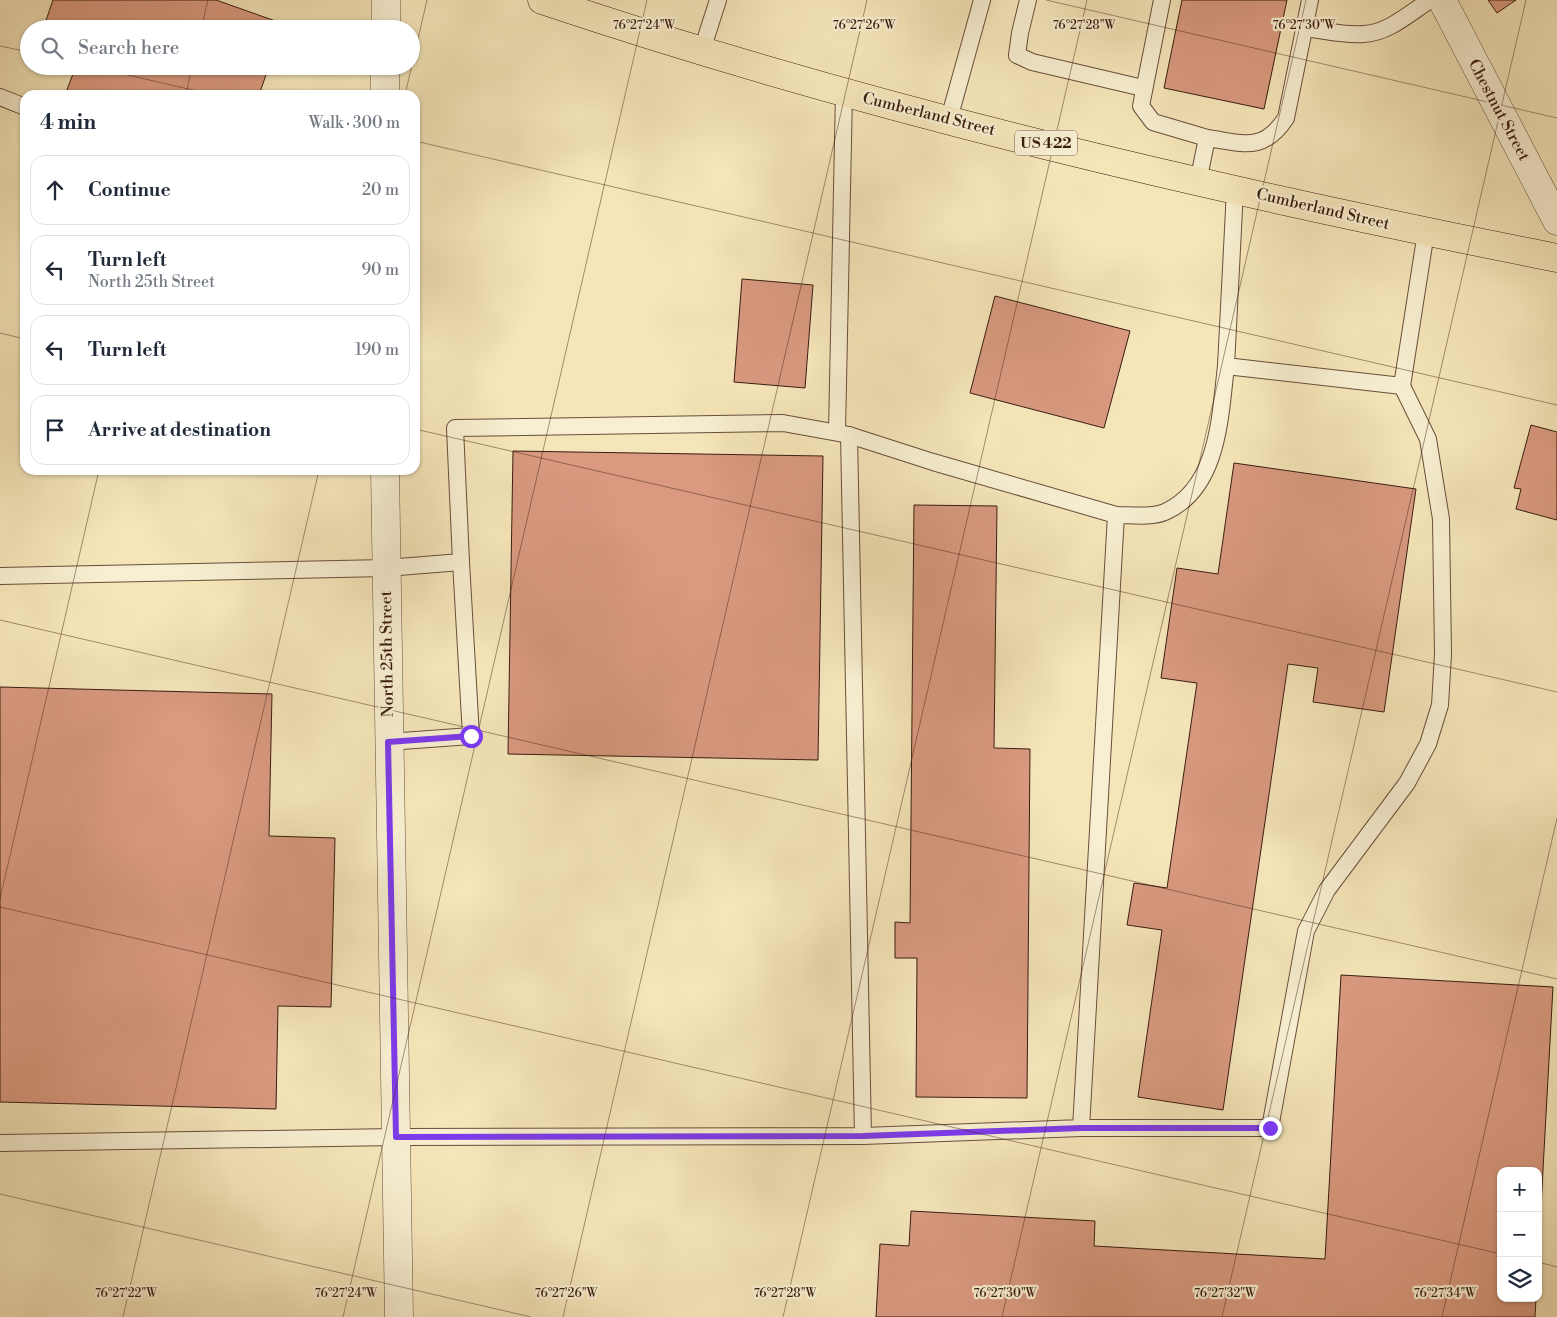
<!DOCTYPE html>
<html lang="en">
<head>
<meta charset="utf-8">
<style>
	body { margin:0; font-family:"Libre Bodoni",serif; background:#f6f6f7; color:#1f2937 }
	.controls { position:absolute; right:15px; bottom:15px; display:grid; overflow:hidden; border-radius:10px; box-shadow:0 1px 4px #0004 }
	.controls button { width:45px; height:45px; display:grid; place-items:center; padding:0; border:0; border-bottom:1px solid #e0e1e3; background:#fff; color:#1f2937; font:25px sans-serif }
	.stop { position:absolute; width:15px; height:15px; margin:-11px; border:4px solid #7c3aed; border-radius:50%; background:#fff }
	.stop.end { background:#7c3aed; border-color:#fff; box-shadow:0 1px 5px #0008 }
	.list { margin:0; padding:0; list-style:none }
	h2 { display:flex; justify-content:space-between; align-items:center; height:65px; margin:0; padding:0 20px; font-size:21px }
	h2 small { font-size:16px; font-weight:400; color:#747a83 }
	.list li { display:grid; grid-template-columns:32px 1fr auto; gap:15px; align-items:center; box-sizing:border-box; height:70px; margin:0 10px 10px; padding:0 10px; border:1px solid #e0e1e3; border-radius:15px }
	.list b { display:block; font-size:19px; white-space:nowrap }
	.list p { margin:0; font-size:16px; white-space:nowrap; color:#747a83 }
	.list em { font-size:16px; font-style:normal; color:#747a83 }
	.icon { flex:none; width:28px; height:28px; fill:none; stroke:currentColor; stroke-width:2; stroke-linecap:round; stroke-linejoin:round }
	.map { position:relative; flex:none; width:1557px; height:1317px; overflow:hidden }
	.search { position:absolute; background:#fff; box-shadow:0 1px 4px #0004; left:20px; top:20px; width:400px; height:55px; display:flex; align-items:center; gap:12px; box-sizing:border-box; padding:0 18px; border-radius:28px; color:#747a83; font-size:19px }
	.panel { position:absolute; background:#fff; box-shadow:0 1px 4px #0004; left:20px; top:90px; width:400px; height:385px; border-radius:15px }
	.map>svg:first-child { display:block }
	.building { fill:#d99a80; stroke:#3a1c0e }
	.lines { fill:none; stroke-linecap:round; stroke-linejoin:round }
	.service-casing { stroke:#694e39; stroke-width:18 }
	.tertiary-casing { stroke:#694e39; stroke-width:29 }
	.trunk-casing { stroke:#3a1c0e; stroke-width:29 }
	.service { stroke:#f8efd2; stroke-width:16 }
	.tertiary { stroke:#f8efd2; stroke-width:28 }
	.trunk { stroke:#f5e6ba; stroke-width:28 }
	.route { stroke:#7c3aed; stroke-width:6 }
	.ticks { fill:none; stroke:#3a1c0e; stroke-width:1; stroke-opacity:0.45 }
	.labels { text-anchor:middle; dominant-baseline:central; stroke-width:4.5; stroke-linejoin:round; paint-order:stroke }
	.shield { fill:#f8efd2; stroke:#735b49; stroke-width:1 }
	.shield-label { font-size:15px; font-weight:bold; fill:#3a1c0e }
	.street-label { font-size:16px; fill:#3a1c0e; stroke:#f8efd2 }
	.ticks-label { font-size:12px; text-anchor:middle; fill:#3a1c0e; stroke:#f8efd2; stroke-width:4.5; stroke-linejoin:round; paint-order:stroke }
</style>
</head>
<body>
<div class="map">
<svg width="1557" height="1317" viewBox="0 0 1557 1317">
	<rect width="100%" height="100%" fill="#f5e6ba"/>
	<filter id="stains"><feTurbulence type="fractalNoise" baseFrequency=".004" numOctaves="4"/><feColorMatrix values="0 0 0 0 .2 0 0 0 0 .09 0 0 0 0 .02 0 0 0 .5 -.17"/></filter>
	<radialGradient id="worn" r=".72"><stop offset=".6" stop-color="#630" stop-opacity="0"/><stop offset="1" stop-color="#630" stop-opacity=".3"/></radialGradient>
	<g class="building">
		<polygon points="53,0 216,0 298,29 43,29"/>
		<polygon points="1182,0 1287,0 1264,109 1164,88"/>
		<polygon points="1488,0 1516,0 1497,13"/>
		<polygon points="76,66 269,66 259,95 65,95"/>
		<polygon points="742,279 813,285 805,388 734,382"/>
		<polygon points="995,296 1130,331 1104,428 970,393"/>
		<polygon points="1531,425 1557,432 1557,520 1516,509 1521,489 1514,488"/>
		<polygon points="513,451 823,456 818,760 508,754"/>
		<polygon points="1234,463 1416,489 1384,712 1313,702 1318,668 1288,664 1223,1110 1138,1097 1162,930 1127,925 1134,883 1167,888 1197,683 1161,678 1177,568 1218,574"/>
		<polygon points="914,505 997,506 994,748 1030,749 1027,1098 916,1097 917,958 895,958 895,922 910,923"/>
		<polygon points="0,687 272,694 269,836 335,838 331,1007 278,1006 276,1109 0,1102"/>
		<polygon points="1341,975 1553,987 1538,1261 1538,1171 1501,1171 1501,1298 1536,1298 1535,1317 876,1317 880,1244 909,1246 911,1211 1095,1221 1094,1246 1325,1259"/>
	</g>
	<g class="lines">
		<g class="service-casing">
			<g id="service">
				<polyline points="1028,0 1020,33 1017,55 1032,62 1143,88"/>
				<polyline points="1162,0 1141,106 1153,122 1207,138"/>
				<path d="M1305 28C1323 30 1345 36 1364 34 1388 33 1410 13 1430 0"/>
				<polyline points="702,50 718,0"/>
				<polyline points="0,97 25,107"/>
				<polyline points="949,119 982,0"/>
				<path d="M1198 182 1207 138C1243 143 1263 153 1286 118L1310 0"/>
				<polyline points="1235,190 1226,366 1402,386 1426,232"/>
				<polyline points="837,432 844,93"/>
				<path d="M0 576 386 568 461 562 455 428 783 423 849 435 933 462 1116 515C1131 515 1151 518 1165 512 1219 488 1220 416 1226 366"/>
				<polyline points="388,742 471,736 461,562"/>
				<polyline points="1081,1128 1270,1128 1306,931 1327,890 1407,783 1428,744 1440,705 1443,654 1441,519 1428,439 1402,386"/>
				<polyline points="863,1136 1081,1128 1116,515"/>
				<polyline points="0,1143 396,1137 863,1136 849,435"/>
			</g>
		</g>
		<g class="tertiary-casing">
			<g id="tertiary">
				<polyline points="1442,0 1557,221"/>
				<polyline points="386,29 386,0"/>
				<polyline points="385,95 385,66"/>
				<polyline points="385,470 399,1317"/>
			</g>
		</g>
		<g class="trunk-casing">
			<path id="trunk" d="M542 0C873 111 1215 190 1557 258"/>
		</g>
		<use href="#service" class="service"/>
		<use href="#tertiary" class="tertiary"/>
		<use href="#trunk" class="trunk"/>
	</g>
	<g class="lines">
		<polyline class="route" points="471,736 388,742 396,1137 863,1136 1081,1128 1270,1128"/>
	</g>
	<path class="ticks" d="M1046 0 1557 118M201 29 208 0M0 46 29 52M89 66 214 95M186 95 192 66M405 95 427 0M415 141 1557 405M0 333 25 339M415 429 1557 692M0 620 1557 979M0 899 99 470M0 907 1501 1254M0 1194 531 1317M1538 1262 1557 1267M123 1317 319 470M343 1317 647 0M563 1317 867 0M783 1317 1087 0M1002 1317 1306 0M1222 1317 1526 0M1442 1317 1557 818"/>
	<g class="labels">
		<rect class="shield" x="1015" y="130.5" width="62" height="25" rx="4"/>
		<g class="shield-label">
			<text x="1046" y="143">US 422</text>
		</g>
		<g class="street-label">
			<text transform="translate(1499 110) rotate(62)">Chestnut Street</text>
			<text transform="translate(929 114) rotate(14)">Cumberland Street</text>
			<text transform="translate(1323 209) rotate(13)">Cumberland Street</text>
			<text transform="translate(387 654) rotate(-91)">North 25th Street</text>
		</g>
	</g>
	<g class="ticks-label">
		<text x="644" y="29">76°27'24"W</text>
		<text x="864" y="29">76°27'26"W</text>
		<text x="1084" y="29">76°27'28"W</text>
		<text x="1304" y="29">76°27'30"W</text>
		<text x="126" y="1297">76°27'22"W</text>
		<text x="346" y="1297">76°27'24"W</text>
		<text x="566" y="1297">76°27'26"W</text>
		<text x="785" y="1297">76°27'28"W</text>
		<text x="1005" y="1297">76°27'30"W</text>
		<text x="1225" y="1297">76°27'32"W</text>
		<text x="1445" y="1297">76°27'34"W</text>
	</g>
	<rect width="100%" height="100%" filter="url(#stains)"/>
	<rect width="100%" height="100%" fill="url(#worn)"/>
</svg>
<div class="controls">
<button>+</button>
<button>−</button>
<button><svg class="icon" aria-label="layers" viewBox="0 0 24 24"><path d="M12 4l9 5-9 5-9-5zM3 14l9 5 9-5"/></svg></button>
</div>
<div class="stop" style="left:471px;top:736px"></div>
<div class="stop end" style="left:1270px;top:1128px"></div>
<div class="search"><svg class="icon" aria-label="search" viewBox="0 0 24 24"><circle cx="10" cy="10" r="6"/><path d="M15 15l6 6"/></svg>Search here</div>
<section class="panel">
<h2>4 min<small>Walk · 300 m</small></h2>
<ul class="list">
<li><svg class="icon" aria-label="ahead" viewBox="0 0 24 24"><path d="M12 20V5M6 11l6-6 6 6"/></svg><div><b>Continue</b></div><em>20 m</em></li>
<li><svg class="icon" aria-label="left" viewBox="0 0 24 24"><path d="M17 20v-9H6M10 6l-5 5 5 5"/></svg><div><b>Turn left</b><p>North 25th Street</p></div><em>90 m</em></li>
<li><svg class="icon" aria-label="left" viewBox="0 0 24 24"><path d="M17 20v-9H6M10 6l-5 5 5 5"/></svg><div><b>Turn left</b></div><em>190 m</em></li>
<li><svg class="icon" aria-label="arrive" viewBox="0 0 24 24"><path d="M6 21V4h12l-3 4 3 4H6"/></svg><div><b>Arrive at destination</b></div></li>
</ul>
</section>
</div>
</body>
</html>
